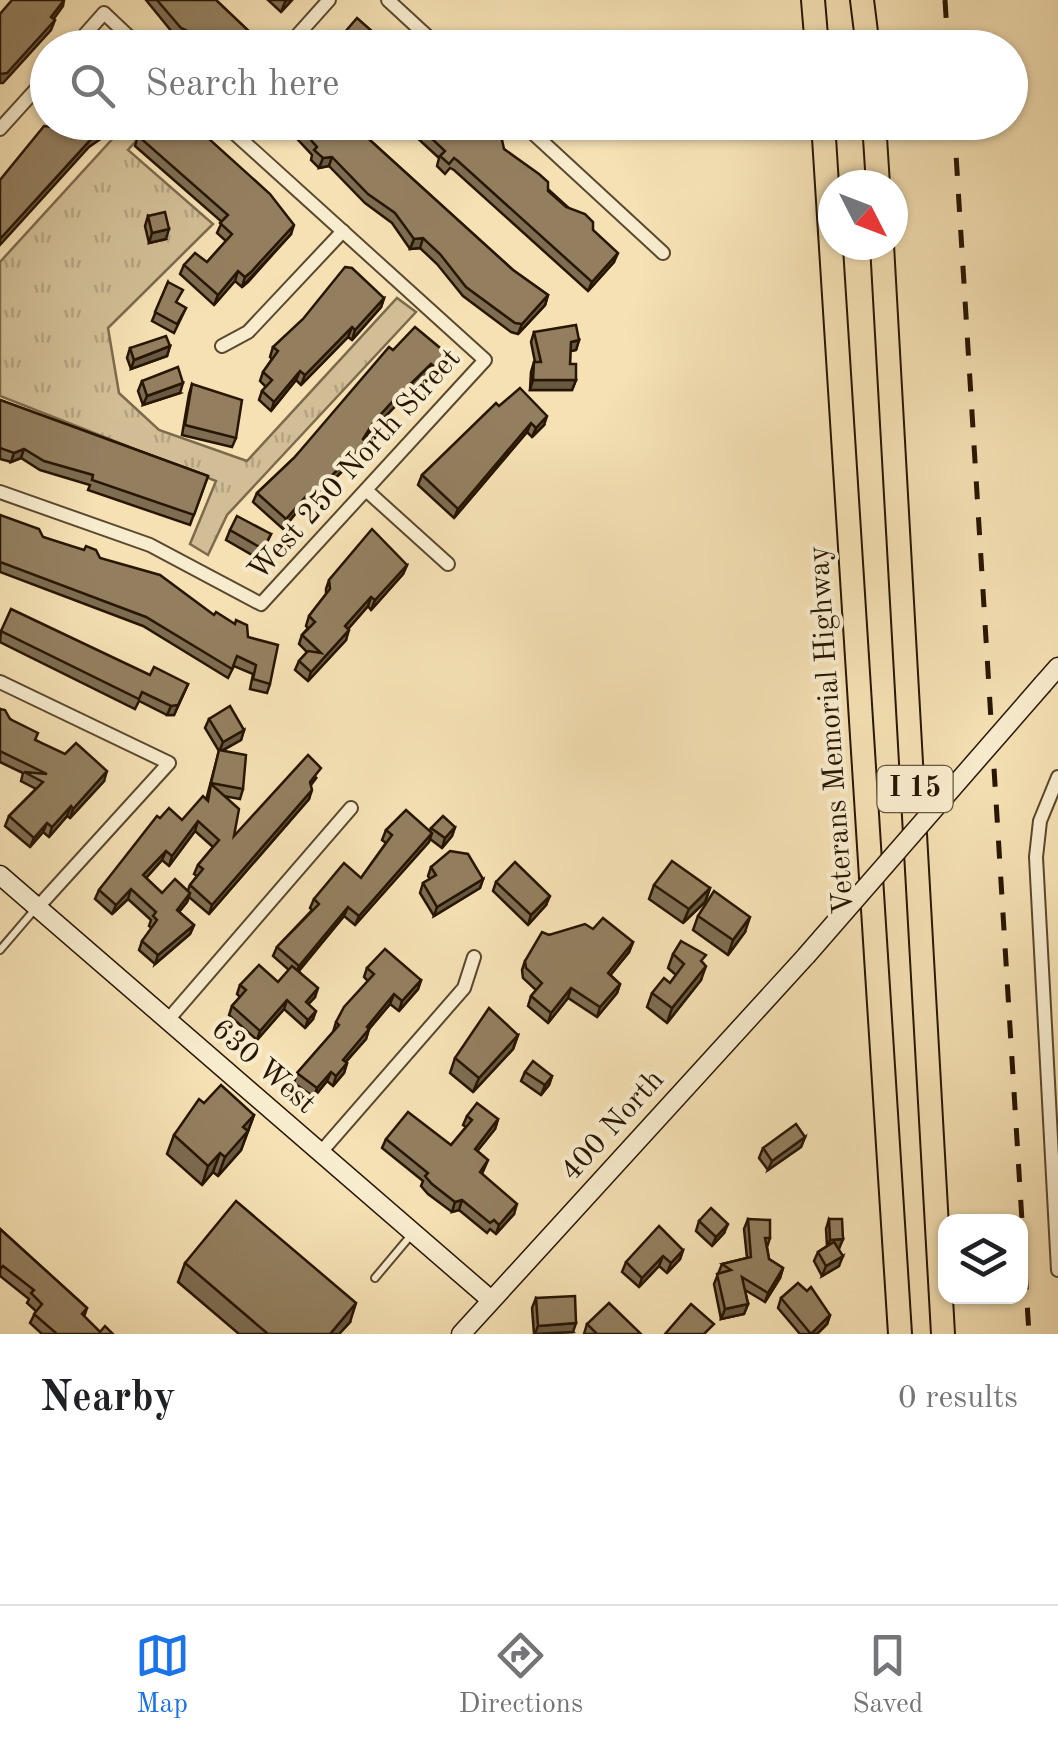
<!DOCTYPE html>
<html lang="en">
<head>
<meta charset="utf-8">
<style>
	body { margin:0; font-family:"Old Standard TT",serif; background:#f2f2f2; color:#202124 }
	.controls { position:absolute; right:30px; bottom:30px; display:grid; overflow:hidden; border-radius:20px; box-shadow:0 2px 8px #0004 }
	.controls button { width:90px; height:90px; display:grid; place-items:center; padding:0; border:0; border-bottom:2px solid #e0e0e0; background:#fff; color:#202124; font:50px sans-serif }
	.compass { position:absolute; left:818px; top:170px; width:90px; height:90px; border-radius:50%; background:#fff; box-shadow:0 2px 8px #0004; rotate:132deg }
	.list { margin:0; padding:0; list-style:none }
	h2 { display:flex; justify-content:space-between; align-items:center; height:130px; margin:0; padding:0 40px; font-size:42px }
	h2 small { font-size:32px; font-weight:400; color:#757577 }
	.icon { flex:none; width:55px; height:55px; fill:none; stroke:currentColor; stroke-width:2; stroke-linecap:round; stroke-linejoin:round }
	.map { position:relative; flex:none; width:1058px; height:1334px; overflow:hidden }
	.search { position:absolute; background:#fff; box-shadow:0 2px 8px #0004; left:30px; right:30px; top:30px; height:110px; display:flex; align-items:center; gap:25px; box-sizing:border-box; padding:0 35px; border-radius:55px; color:#757577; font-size:38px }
	.sheet { height:270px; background:#fff }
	nav { display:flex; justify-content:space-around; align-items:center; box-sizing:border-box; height:140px; border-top:2px solid #e0e0e0; background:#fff; font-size:28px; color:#757577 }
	nav a { display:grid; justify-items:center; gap:5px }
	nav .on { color:#1a73e8 }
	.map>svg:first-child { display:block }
	.grass { fill:url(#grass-tufts); stroke:#7d6a4c; stroke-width:2.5 }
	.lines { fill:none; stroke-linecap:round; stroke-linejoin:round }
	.lane-casing { stroke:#5b482e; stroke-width:10 }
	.street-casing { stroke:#5b482e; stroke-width:16 }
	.secondary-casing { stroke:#281502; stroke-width:21 }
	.highway-casing { stroke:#281502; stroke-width:26 }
	.lane { stroke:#f8ecce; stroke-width:6 }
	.street { stroke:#f8ecce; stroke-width:12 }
	.secondary { stroke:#f8ecce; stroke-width:18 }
	.highway { stroke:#f5e1b4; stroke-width:22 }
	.rail { stroke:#281502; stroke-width:5; stroke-dasharray:18 18; stroke-linecap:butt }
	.secondary-bridge-casing { stroke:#281502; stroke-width:21; stroke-linecap:butt }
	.secondary-bridge { stroke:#f8ecce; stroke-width:18 }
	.wall { fill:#7e6d52; stroke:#281502; stroke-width:2.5; fill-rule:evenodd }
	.shaded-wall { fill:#675942; stroke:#281502; stroke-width:2.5 }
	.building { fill:#937f5f; stroke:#281502; stroke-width:2.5 }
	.labels { text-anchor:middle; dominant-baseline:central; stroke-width:8; stroke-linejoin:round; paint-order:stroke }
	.shield { fill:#f8ecce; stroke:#66563f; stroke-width:2.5 }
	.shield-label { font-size:28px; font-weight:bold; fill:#281502 }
	.street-label { font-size:30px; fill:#281502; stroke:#f8ecce }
</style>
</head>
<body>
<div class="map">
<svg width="1058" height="1334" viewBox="0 0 1058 1334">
	<defs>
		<pattern id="grass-tufts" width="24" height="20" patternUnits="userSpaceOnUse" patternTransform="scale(2.5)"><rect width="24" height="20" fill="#d2be96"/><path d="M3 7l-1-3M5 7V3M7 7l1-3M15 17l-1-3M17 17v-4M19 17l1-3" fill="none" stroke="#b4a280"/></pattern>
	</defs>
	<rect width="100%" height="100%" fill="#f5e1b4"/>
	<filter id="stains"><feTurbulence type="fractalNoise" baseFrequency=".002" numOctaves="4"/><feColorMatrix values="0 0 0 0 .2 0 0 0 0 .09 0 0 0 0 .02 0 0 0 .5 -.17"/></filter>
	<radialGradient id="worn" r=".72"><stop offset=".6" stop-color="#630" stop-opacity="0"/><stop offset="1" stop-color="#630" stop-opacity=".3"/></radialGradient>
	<polygon class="grass" points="127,123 152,123 128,150 213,224 108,328 119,393 159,430 247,461 397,298 416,312 227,515 208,555 190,544 216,481 0,396 0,262"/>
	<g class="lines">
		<g class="lane-casing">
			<g id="lane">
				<polyline points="0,950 36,908"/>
				<polyline points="375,1278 412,1234"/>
			</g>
		</g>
		<g class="street-casing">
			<g id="street">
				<polyline points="388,0 440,48"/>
				<polyline points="73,48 104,13 141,48"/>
				<polyline points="286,48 329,0"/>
				<polyline points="521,122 663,253"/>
				<polyline points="0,129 48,76"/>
				<polyline points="222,346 248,332 343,231"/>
				<polyline points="366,490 448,564"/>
				<polyline points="0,492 150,545 261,604 485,360 222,122"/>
				<polyline points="0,682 169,763 37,908"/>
				<polyline points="1058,777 1040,821 1036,857 1058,1270"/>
				<polyline points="167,1021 351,808"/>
				<polyline points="321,1152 464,988 474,957"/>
			</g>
		</g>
		<g class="secondary-casing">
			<g id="secondary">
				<polyline points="1043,684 1058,667"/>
				<polyline points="0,875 491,1300"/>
				<polyline points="461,1334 806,956"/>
			</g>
		</g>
		<g class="highway-casing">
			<g id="highway">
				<polyline points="813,0 817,48"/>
				<polyline points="862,0 868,48"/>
				<polyline points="823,122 900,1334"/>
				<polyline points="874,122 878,185"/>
				<polyline points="882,245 943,1334"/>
			</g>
		</g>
		<use href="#lane" class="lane"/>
		<use href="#street" class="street"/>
		<use href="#secondary" class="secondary"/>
		<use href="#highway" class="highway"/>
		<g class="rail">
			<polyline points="945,0 948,48"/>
			<polyline points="954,122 1029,1334"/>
		</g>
		<g class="secondary-bridge-casing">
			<polyline id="secondary-bridge" points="806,956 1043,684"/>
		</g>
		<use href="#secondary-bridge" class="secondary-bridge"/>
	</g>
	<g class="wall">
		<polygon points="146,0 216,0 254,36 250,46 248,48 197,48 177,38"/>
		<polygon points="268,0 292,0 281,12"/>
		<polygon points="151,122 172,122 169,125 291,234 248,282 242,287 235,281 214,305 180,274 184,265 207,262 226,241 217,233 222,222 135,146 138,136"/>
		<polygon points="275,122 350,122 513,270 548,295 545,305 518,334 511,332 463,296 437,264 420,248 410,249 392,223 365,203 329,166 319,168 311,160 312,155 286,127 281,132"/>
		<polygon points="400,122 484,122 504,149 593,230 614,262 588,291 454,170 450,168 445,174 437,166 439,158"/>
		<polygon points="148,216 166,239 149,243 145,226"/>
		<polygon points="168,282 177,303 186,308 174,333 152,321"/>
		<polygon points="384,298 381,307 352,340 348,337 301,385 296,380 271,411 259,400 262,391 266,387 260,381 263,372 272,359 270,357 273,347"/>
		<polygon points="534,332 579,340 576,350 570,351 570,364 576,380 572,390 530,390 531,372 534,362 535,362 531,342"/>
		<polygon points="170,346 167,356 131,369 127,358 130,348"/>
		<polygon points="393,350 445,352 439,368 432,377 428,373 387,413 370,432 365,440 363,451 313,500 304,503 283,529 253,502 257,493 294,458"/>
		<polygon points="142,381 180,393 143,405 138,391"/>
		<polygon points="192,384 236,438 232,447 182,435 189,394"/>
		<polygon points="0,400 208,476 190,525 88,490 90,485 40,470 21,458 11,462 0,459"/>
		<polygon points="499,406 544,425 532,437 527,432 454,518 418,485 422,475"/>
		<polygon points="0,515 43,537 100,558 214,615 248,637 270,684 267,693 250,689 253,674 234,666 228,678 143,626 0,572"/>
		<polygon points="230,530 271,534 259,559 226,540"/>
		<polygon points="407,565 403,574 371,610 368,606 348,629 346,640 308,681 295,670 299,661 307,652 299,644 302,635 308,628 306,626 309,616 326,594 326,589 329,580"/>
		<polygon points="1,631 150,675 188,684 174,715 167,715 139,701 135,709 0,642"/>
		<polygon points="0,709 10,719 36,740 104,781 70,818 67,816 49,837 43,832 30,847 5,826 9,816 36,789 21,781 23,773 0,762"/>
		<path d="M209 719 244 730 241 740 222 751 243 789 240 799 224 796 234 836 317 777 311 785 309 799 209 914 189 897 187 902 179 912 194 925 190 934 155 964 139 950 142 941 152 928 149 926 151 920 128 899 112 914 95 899 99 890 160 818 182 820 206 800 219 751 205 728ZM195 831 213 847 198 865 194 874 197 876 190 885 188 890 162 893 146 878 162 860 169 866Z"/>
		<polygon points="455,827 452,836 442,848 430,839 355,925 344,916 299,971 315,997 308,1004 313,1019 305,1028 284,1009 257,1040 229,1015 232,1006 240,997 237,994 240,985 278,982 289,970 273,956 277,947 312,910 310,908 314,899 361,878 386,843 382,840 386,830 430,831 431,828"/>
		<polygon points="431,867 483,879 480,888 434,916 420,893 423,883 430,879 428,876"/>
		<polygon points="496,882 546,905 528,925 493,891"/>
		<polygon points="654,885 710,888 705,902 683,923 649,899"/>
		<polygon points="698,916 745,932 728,955 693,930"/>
		<polygon points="593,929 633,942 629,952 610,975 620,984 617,993 597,1017 568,998 548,1023 528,1006 531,996 536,990 523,978 522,970 525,961 549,935"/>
		<polygon points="673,954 703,963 701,980 667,1023 647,1007 652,993 670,983 676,975 668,968"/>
		<polygon points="367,968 421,980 418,989 399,1011 390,1004 369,1029 366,1039 346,1062 347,1063 344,1073 333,1086 327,1081 314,1097 294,1083 297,1073 333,1032 336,1022 368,981 364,977"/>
		<polygon points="518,1035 513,1049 473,1092 450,1073 455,1058"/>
		<polygon points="525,1072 552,1076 549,1085 541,1095 521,1081"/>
		<polygon points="204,1103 254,1115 241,1150 218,1176 213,1172 202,1185 167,1154 174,1135"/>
		<polygon points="467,1116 498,1119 495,1129 477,1151 488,1160 482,1174 514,1214 496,1234 490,1229 487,1233 459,1210 452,1212 428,1194 421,1186 423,1181 382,1148 386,1139 451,1145 466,1127 463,1125"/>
		<polygon points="805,1137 801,1147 768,1170 759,1158 763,1148"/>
		<polygon points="748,1219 770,1238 767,1247 769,1259 783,1268 780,1278 765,1302 745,1290 748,1304 744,1314 721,1319 714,1284 722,1264 747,1258 744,1229"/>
		<polygon points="829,1219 843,1239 838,1249 839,1266 822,1276 814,1261 818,1252 827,1246 826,1229"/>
		<polygon points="699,1221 724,1233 712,1246 696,1231"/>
		<polygon points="0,1229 87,1308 84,1317 100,1332 113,1334 42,1334 30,1323 36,1311 27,1303 29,1299 0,1276"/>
		<polygon points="683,1250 680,1259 667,1273 659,1266 639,1287 622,1272 626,1262"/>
		<polygon points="185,1263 350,1322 339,1334 239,1334 178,1282"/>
		<polygon points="536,1298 573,1332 534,1334 532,1308"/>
		<polygon points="781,1298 830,1315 827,1324 817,1334 800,1334 778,1308"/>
		<polygon points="587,1324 641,1334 584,1334"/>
	</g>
	<g class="shaded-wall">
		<polygon points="64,0 63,6 48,27 51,17"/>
		<polygon points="287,0 292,0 281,12 285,2"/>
		<polygon points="55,20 51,30 3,83 0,83 0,74"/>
		<polygon points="114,122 121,122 115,129 89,147 0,245 0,239 93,137"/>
		<polygon points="332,157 329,166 319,168 323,158"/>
		<polygon points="294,225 291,234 242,287 245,277"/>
		<polygon points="169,229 166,239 149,243 152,233"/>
		<polygon points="423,238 420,248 410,249 414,239"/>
		<polygon points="618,253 614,262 588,291 592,282"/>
		<polygon points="238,271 235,281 214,305 218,295"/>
		<polygon points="548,295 545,305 518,334 522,324"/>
		<polygon points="384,298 381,307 352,340 355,330"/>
		<polygon points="352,327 348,337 301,385 305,375"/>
		<polygon points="579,340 576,350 567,352 571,342"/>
		<polygon points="170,346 167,356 131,369 134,360"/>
		<polygon points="443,358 439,368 432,377 435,367"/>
		<polygon points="431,364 428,373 370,432 360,448 366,442 363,451 313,500 304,503 283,529 286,519 308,494 363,439 373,423 390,404"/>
		<polygon points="300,371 296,380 271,411 274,402"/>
		<polygon points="533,380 576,380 572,390 530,390"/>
		<polygon points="183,383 180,393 143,405 147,396"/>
		<polygon points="547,416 544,425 532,437 536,428"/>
		<polygon points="531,423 527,432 454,518 458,509"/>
		<polygon points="24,449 21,458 11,462 14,453"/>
		<polygon points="407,565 403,574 371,610 375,600"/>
		<polygon points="371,597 368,606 342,636 345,626"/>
		<polygon points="349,630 346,640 308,681 311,672"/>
		<polygon points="188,684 174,715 167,715 171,706"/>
		<polygon points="244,730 241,740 219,752 223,742"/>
		<polygon points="107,771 104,781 70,818 73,809"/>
		<polygon points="312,790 309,799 209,914 212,905"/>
		<polygon points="71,806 67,816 49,837 52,827"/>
		<polygon points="198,821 195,831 169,866 172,856"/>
		<polygon points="47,823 43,832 30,847 34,838"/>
		<polygon points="455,827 452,836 442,848 445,838"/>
		<polygon points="432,833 429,842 355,925 359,916"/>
		<polygon points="166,851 162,860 140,885 143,875"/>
		<polygon points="483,879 480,888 434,916 437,907"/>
		<polygon points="710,888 705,902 683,923 689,909"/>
		<polygon points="131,889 128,899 112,914 116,905"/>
		<polygon points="190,893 187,902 173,919 177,910"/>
		<polygon points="550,896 546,905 528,925 531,915"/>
		<polygon points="348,907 344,916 295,975 299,966"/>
		<polygon points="750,917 745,932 728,955 733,940"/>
		<polygon points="194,925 190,934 155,964 158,955"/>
		<polygon points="633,942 629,952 604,983 608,973"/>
		<polygon points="706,966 701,980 667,1023 672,1008"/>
		<polygon points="421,980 418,989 399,1011 402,1001"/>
		<polygon points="620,984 617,993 597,1017 600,1007"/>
		<polygon points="318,988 315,997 303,1010 306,1002"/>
		<polygon points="571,988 568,998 548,1023 551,1013"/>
		<polygon points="394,994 390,1004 364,1035 369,1029 366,1039 339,1069 343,1060 367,1027"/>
		<polygon points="287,1000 284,1009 257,1040 260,1031"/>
		<polygon points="316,1011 313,1019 305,1028 308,1020"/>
		<polygon points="518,1035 513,1049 473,1092 479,1078"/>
		<polygon points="347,1063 344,1073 333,1086 336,1076"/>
		<polygon points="331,1072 327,1081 314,1097 317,1088"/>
		<polygon points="552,1076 549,1085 541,1095 545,1085"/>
		<polygon points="254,1115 241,1150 218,1176 225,1157 243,1127"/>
		<polygon points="498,1119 495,1129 471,1159 475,1149"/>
		<polygon points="805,1137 801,1147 768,1170 772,1161"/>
		<polygon points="220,1153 213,1172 202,1185 208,1166"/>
		<polygon points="462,1200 459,1210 452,1212 455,1202"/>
		<polygon points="517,1204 514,1214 496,1234 499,1225"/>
		<polygon points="728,1224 724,1233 712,1246 716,1237"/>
		<polygon points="843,1239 839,1249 827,1249 830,1240"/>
		<polygon points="683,1250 680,1259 667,1273 671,1263"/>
		<polygon points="663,1256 659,1266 639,1287 642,1278"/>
		<polygon points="843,1256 839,1266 822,1276 826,1266"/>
		<polygon points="783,1268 780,1278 765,1302 768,1293"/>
		<polygon points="356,1303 350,1322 339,1334 330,1334"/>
		<polygon points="748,1304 744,1314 721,1319 725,1309"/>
		<polygon points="830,1315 827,1324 817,1334 811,1334"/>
		<polygon points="576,1323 573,1332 535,1334 538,1326"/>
	</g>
	<g class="building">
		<polygon points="12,0 64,0 51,17 55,20 7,73 0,74 0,14"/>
		<polygon points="157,0 216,0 254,36 243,48 210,48 198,36 181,28"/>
		<polygon points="357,18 391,48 332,47"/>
		<polygon points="56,122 114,122 93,137 0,239 0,180 44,126 53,127"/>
		<polygon points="151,122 167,122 183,138 197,128 270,194 294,225 251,272 245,277 238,271 218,295 184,265 195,253 207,262 232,234 220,223 228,215 138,136"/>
		<polygon points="295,122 350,122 513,270 548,295 522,324 515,323 466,287 440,254 423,238 414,239 395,213 368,194 332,157 323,158 314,150 317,147"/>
		<polygon points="414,122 484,122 502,140 504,149 539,174 548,182 548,191 566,207 585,214 593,222 593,230 618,253 592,282 458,161 454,158 449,164 440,156 445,151"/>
		<polygon points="165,212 169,229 152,233 148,216"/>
		<polygon points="345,267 352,268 384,298 355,330 352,327 305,375 300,371 274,402 262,391 272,380 263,372 278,351 273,347 303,319"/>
		<polygon points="168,282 183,290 176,302 186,308 177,324 155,312"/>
		<polygon points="576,325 579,340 571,342 570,364 576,364 576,380 533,380 534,362 541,362 534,332"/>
		<polygon points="415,327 445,352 443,358 435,367 431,364 390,404 373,423 363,439 366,442 316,491 308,494 286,519 257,493 294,458 389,347 393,350"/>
		<polygon points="166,336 170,346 134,360 130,348"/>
		<polygon points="178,367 183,383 147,396 142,381"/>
		<polygon points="192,384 242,400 236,438 185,425"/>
		<polygon points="520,388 547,416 536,428 531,423 458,509 422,475 496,403 499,406"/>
		<polygon points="0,400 208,476 194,515 92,480 93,475 44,461 24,449 14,453 0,448"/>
		<polygon points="0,515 39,529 43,537 84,550 86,546 96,550 100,558 160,575 214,615 216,612 235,624 236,620 247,625 248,637 278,645 270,684 253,679 256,665 237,656 232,669 146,617 0,562"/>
		<polygon points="237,516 271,534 263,549 230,530"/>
		<polygon points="372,529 407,565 375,600 371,597 345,626 349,630 311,672 299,661 308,651 321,653 302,635 315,622 309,616 330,589 329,580"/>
		<polygon points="11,609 150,675 154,667 188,684 178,705 171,706 142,692 139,699 1,631"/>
		<polygon points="230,706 244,730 223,742 209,719"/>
		<polygon points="0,709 5,710 10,719 38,733 35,740 65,754 76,743 107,771 73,809 71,806 52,827 47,823 34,838 9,816 43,782 24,772 47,774 0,751"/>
		<polygon points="219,750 246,755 243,789 211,783"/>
		<polygon points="308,755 321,768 310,782 312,790 212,905 190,885 203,869 198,865 219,840 198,821 172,856 166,851 143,875 162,893 175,879 190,893 177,910 194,925 158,955 142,941 157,920 153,916 156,912 131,889 116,905 99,890 157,816 160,818 169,808 182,820 203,796 208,801 211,784 239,809 234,836"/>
		<polygon points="406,810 432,833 359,916 348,907 299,966 277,947 319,904 314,899 344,863 361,878 392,835 386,830"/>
		<polygon points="443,816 455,827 445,838 431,828"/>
		<polygon points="450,851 468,854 483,879 437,907 423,883 436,875 431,867"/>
		<polygon points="672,861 710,888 689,909 654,885"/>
		<polygon points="515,862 550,896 531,915 496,882"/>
		<polygon points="714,891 750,917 733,940 698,916"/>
		<polygon points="603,918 633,942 608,973 620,984 600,1007 571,988 551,1013 531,996 542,983 526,968 525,961 542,932 549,935 585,924 593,929"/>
		<polygon points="681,941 706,955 701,961 706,966 672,1008 652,993 664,978 670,983 684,964 673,954"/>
		<polygon points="385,949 421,980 402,1001 394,994 367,1027 369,1029 343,1060 347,1063 336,1076 331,1072 317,1088 297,1073 339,1025 336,1022 344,1007 374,974 367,968"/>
		<polygon points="259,965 278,982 292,966 318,988 306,1002 316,1011 308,1020 287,1000 260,1031 232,1006 246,990 240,985"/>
		<polygon points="489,1008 518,1035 479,1078 455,1058"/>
		<polygon points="533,1061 552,1076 545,1085 525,1072"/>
		<polygon points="221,1085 254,1115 243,1127 248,1131 225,1157 220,1153 208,1166 174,1135 199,1099 204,1103"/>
		<polygon points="477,1103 498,1119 475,1149 488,1160 480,1172 517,1204 499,1225 494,1220 490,1223 462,1200 455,1202 432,1184 425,1176 428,1173 386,1139 408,1112 451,1145 472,1120 467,1116"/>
		<polygon points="796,1124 805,1137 772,1161 763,1148"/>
		<polygon points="236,1201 356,1303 330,1334 268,1334 185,1263"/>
		<polygon points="711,1208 728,1224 716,1237 699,1221"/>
		<polygon points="748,1219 770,1220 770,1238 765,1238 769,1259 783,1268 768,1293 742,1277 748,1304 725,1309 717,1274 731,1270 722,1264 751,1257"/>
		<polygon points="829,1219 842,1219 843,1239 830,1240"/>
		<polygon points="659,1226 683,1250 671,1263 663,1256 642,1278 626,1262"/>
		<polygon points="0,1229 87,1308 82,1314 100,1332 105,1326 113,1334 57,1334 34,1314 42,1304 31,1293 34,1290 3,1266 0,1269"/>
		<polygon points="834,1242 843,1256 826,1266 818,1252"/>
		<polygon points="798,1283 807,1291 811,1287 830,1315 811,1334 781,1298"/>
		<polygon points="575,1296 576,1323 538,1326 536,1298"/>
		<polygon points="609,1303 641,1334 597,1334 587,1324"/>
		<polygon points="691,1304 714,1324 704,1334 665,1334"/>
	</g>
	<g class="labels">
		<rect class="shield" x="877.5" y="766" width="75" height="46" rx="8"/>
		<g class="shield-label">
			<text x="915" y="789">I 15</text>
		</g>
		<g class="street-label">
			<text transform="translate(355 465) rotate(-48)">West 250 North Street</text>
			<text transform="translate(832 730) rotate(-94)">Veterans Memorial Highway</text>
			<text transform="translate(263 1067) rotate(41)">630 West</text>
			<text transform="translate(613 1126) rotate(-48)">400 North</text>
		</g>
	</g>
	<rect width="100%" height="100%" filter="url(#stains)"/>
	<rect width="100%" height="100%" fill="url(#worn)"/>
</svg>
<div class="controls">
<button><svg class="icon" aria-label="layers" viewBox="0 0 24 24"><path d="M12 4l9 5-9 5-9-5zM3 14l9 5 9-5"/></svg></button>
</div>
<svg class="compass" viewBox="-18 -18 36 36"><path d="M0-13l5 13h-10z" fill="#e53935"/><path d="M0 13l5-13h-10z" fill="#757577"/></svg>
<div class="search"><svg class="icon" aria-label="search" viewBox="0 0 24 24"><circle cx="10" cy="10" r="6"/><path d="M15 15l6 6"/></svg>Search here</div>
</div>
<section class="sheet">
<h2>Nearby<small>0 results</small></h2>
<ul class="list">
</ul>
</section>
<nav>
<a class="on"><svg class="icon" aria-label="map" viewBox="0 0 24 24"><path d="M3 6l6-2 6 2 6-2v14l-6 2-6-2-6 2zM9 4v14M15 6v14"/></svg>Map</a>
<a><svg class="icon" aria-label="directions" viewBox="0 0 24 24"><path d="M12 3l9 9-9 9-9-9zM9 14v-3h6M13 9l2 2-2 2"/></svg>Directions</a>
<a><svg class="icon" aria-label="saved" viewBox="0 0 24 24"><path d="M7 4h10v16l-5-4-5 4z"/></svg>Saved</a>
</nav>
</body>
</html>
